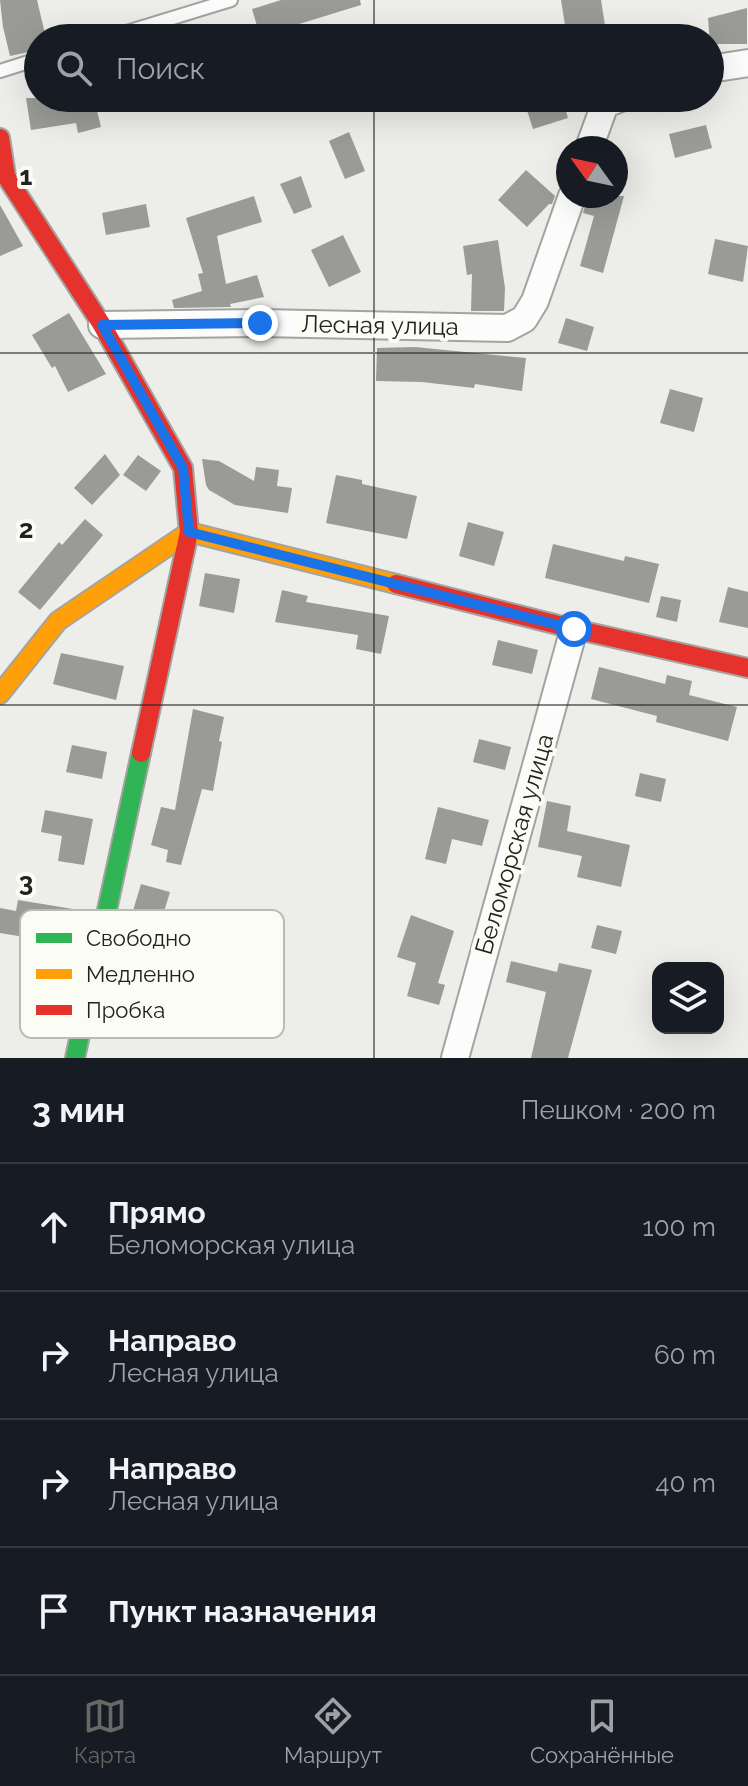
<!DOCTYPE html>
<html lang="ru">
<head>
<meta charset="utf-8">
<style>
	body { margin:0; font-family:Raleway,sans-serif; background:#242831; color:#f1f3f6 }
	.controls { position:absolute; right:24px; bottom:24px; display:grid; overflow:hidden; border-radius:16px; box-shadow:0 8px 32px #0002 }
	.controls button { width:72px; height:72px; display:grid; place-items:center; padding:0; border:0; border-bottom:2px solid #363941; background:#171b24; color:#f1f3f6; font:40px sans-serif }
	.compass { position:absolute; left:556px; top:136px; width:72px; height:72px; border-radius:50%; background:#171b24; box-shadow:0 8px 32px #0002; rotate:303deg }
	.stop { position:absolute; width:24px; height:24px; margin:-18px; border:6px solid #1a73e8; border-radius:50%; background:#fff }
	.stop.end { background:#1a73e8; border-color:#fff; box-shadow:0 2px 8px #0008 }
	.list { margin:0; padding:0; list-style:none }
	h2 { display:flex; justify-content:space-between; align-items:center; height:104px; margin:0; padding:0 32px; font-size:34px }
	h2 small { font-size:26px; font-weight:400; color:#9ea1a6 }
	.list li { display:grid; grid-template-columns:52px 1fr auto; gap:24px; align-items:center; box-sizing:border-box; height:128px; padding:0 32px; border-top:2px solid #363941 }
	.list b { display:block; font-size:30px; white-space:nowrap }
	.list p { margin:0; font-size:26px; white-space:nowrap; color:#9ea1a6 }
	.list em { font-size:26px; font-style:normal; color:#9ea1a6 }
	.icon { flex:none; width:44px; height:44px; fill:none; stroke:currentColor; stroke-width:2; stroke-linecap:round; stroke-linejoin:round }
	.map { position:relative; flex:none; width:748px; height:1058px; overflow:hidden }
	.search { position:absolute; background:#171b24; box-shadow:0 8px 32px #0002; left:24px; right:24px; top:24px; height:88px; display:flex; align-items:center; gap:20px; box-sizing:border-box; padding:0 28px; border-radius:44px; color:#9ea1a6; font-size:30px }
	.sheet { height:616px; background:#171b24 }
	nav { display:flex; justify-content:space-around; align-items:center; box-sizing:border-box; height:112px; border-top:2px solid #363941; background:#171b24; font-size:22px; color:#9ea1a6 }
	nav a { display:grid; justify-items:center; gap:4px }
	nav .on { color:#686966 }
	.map>svg:first-child { display:block }
	.building { fill:#9a9a97 }
	.lines { fill:none; stroke-linecap:round; stroke-linejoin:round }
	.lane-casing { stroke:#a3a4a0; stroke-width:16 }
	.street-casing { stroke:#a3a4a0; stroke-width:30 }
	.fast-casing { stroke:#a3a4a0; stroke-width:22 }
	.slow-casing { stroke:#a3a4a0; stroke-width:22 }
	.jam-casing { stroke:#a3a4a0; stroke-width:22 }
	.lane { stroke:#fcfcfc; stroke-width:12 }
	.street { stroke:#fcfcfc; stroke-width:26 }
	.fast { stroke:#30b455; stroke-width:18 }
	.slow { stroke:#ff9f0a; stroke-width:18 }
	.jam { stroke:#e5322d; stroke-width:18 }
	.route { stroke:#1a73e8; stroke-width:10 }
	.grid { fill:none; stroke:#21221f; stroke-width:2; stroke-opacity:0.55 }
	.labels { text-anchor:middle; dominant-baseline:central; stroke-width:8; stroke-linejoin:round; paint-order:stroke }
	.street-label { font-size:24px; fill:#21221f; stroke:#fbfcf4 }
	.key { fill:#fbfcf4; stroke:#babbb4; stroke-width:2 }
	.key-label { font-size:22px; fill:#21221f }
	.grid-label { font-size:26px; text-anchor:middle; font-weight:bold; fill:#21221f; stroke:#fbfcf4; stroke-width:8; stroke-linejoin:round; paint-order:stroke }
</style>
</head>
<body>
<div class="map">
<svg width="748" height="1058" viewBox="0 0 748 1058">
	<rect width="100%" height="100%" fill="#edede9"/>
	<g class="building">
		<polygon points="0,0 37,0 46,38 38,38 38,50 10,56 3,27"/>
		<polygon points="281,0 360,0 361,5 260,36 252,9"/>
		<polygon points="561,0 601,0 607,38 567,38"/>
		<polygon points="747,8 747,44 710,44 708,18"/>
		<polygon points="26,98 94,98 101,127 78,133 76,123 31,130"/>
		<polygon points="523,98 562,98 568,118 533,129"/>
		<polygon points="706,125 712,148 675,158 669,134"/>
		<polygon points="349,132 365,171 345,179 329,141"/>
		<polygon points="526,170 555,196 552,204 549,204 527,227 498,200"/>
		<polygon points="301,176 312,207 294,214 280,184"/>
		<polygon points="254,196 262,222 217,236 226,284 257,275 264,297 230,304 231,307 174,308 172,300 202,291 198,274 203,273 186,218"/>
		<polygon points="588,196 624,196 603,273 580,266 594,216 583,213"/>
		<polygon points="146,204 150,227 106,235 102,213"/>
		<polygon points="0,205 23,246 0,256"/>
		<polygon points="343,235 361,272 329,287 311,250"/>
		<polygon points="715,239 748,246 743,282 708,274"/>
		<polygon points="498,240 505,288 504,311 471,311 472,274 467,275 463,246"/>
		<polygon points="69,313 106,374 68,392 55,366 52,368 32,335"/>
		<polygon points="566,318 594,327 587,351 558,343"/>
		<polygon points="415,347 526,358 522,391 475,384 474,388 422,382 376,381 377,348"/>
		<polygon points="670,389 703,398 694,432 660,423"/>
		<polygon points="105,454 120,475 92,505 74,488"/>
		<polygon points="138,455 161,471 146,491 123,475"/>
		<polygon points="202,459 219,461 254,481 256,467 279,470 277,486 292,488 288,513 235,505 209,490 206,485"/>
		<polygon points="336,475 362,480 362,484 417,496 407,539 326,523"/>
		<polygon points="85,519 103,535 40,610 18,592 59,542 62,545"/>
		<polygon points="468,522 504,532 494,566 459,556"/>
		<polygon points="553,544 624,561 625,556 659,564 649,603 545,578"/>
		<polygon points="205,573 240,579 234,613 199,606"/>
		<polygon points="728,587 748,592 748,628 719,622"/>
		<polygon points="282,590 308,596 306,602 389,616 381,654 356,649 358,635 275,622"/>
		<polygon points="661,596 681,600 677,622 656,617"/>
		<polygon points="498,640 538,650 532,674 492,665"/>
		<polygon points="61,653 124,666 116,700 53,684"/>
		<polygon points="599,667 665,684 667,675 692,681 689,695 737,707 728,741 656,722 657,716 591,699"/>
		<polygon points="193,709 224,717 219,741 222,742 213,791 202,789 181,865 166,862 168,850 151,845 161,807 175,810"/>
		<polygon points="479,739 511,747 505,770 473,762"/>
		<polygon points="72,745 107,752 102,779 66,772"/>
		<polygon points="640,773 666,779 661,802 635,796"/>
		<polygon points="547,801 571,806 567,831 630,845 621,887 577,877 582,856 538,847"/>
		<polygon points="438,807 489,820 482,846 452,839 446,864 425,859"/>
		<polygon points="45,810 93,819 84,865 58,861 62,836 41,832"/>
		<polygon points="141,884 170,892 158,932 154,931 145,968 123,962 132,925 129,924"/>
		<polygon points="18,900 73,909 67,944 0,933 0,908 16,911"/>
		<polygon points="411,915 454,931 438,983 445,985 439,1005 407,996 416,963 397,957"/>
		<polygon points="597,925 622,931 616,954 591,948"/>
		<polygon points="511,961 557,972 559,963 592,970 568,1058 531,1058 546,992 506,982"/>
	</g>
	<g class="lines">
		<g class="lane-casing">
			<g id="lane">
				<polyline points="107,38 231,0"/>
				<polyline points="0,71 38,59"/>
			</g>
		</g>
		<g class="street-casing">
			<g id="street">
				<polyline points="710,69 748,63"/>
				<polyline points="589,148 605,104 621,98"/>
				<polyline points="102,325 260,323 507,328 524,319 535,301 572,196"/>
				<polyline points="455,1058 574,629"/>
			</g>
		</g>
		<g class="fast-casing">
			<polyline id="fast" points="75,1058 141,753"/>
		</g>
		<g class="slow-casing">
			<polyline id="slow" points="0,694 58,621 189,532 396,584"/>
		</g>
		<g class="jam-casing">
			<g id="jam">
				<polyline points="0,138 6,176 102,325 183,468 189,532 141,753"/>
				<polyline points="396,584 574,629 748,668"/>
			</g>
		</g>
		<use href="#lane" class="lane"/>
		<use href="#street" class="street"/>
		<use href="#fast" class="fast"/>
		<use href="#slow" class="slow"/>
		<use href="#jam" class="jam"/>
	</g>
	<g class="lines">
		<polyline class="route" points="260,323 102,325 183,468 189,532 574,629"/>
	</g>
	<path class="grid" d="M374 0V38M374 98V1058M0 353H748M0 705H748"/>
	<g class="labels">
		<g class="street-label">
			<text transform="translate(380 325) rotate(1)">Лесная улица</text>
			<text transform="translate(514 844) rotate(-74)">Беломорская улица</text>
		</g>
	</g>
	<rect x="20" y="910" width="264" height="128" rx="12" class="key"/>
	<rect x="36" y="933" width="36" height="10" fill="#30b455"/>
	<rect x="36" y="969" width="36" height="10" fill="#ff9f0a"/>
	<rect x="36" y="1005" width="36" height="10" fill="#e5322d"/>
	<g class="key-label">
		<text x="86" y="946">Свободно</text>
		<text x="86" y="982">Медленно</text>
		<text x="86" y="1018">Пробка</text>
	</g>
	<g class="grid-label">
		<text x="26" y="185">1</text>
		<text x="26" y="538">2</text>
		<text x="26" y="891">3</text>
	</g>
</svg>
<div class="controls">
<button><svg class="icon" aria-label="layers" viewBox="0 0 24 24"><path d="M12 4l9 5-9 5-9-5zM3 14l9 5 9-5"/></svg></button>
</div>
<svg class="compass" viewBox="-18 -18 36 36"><path d="M0-13l5 13h-10z" fill="#e53935"/><path d="M0 13l5-13h-10z" fill="#9ea1a6"/></svg>
<div class="stop" style="left:574px;top:629px"></div>
<div class="stop end" style="left:260px;top:323px"></div>
<div class="search"><svg class="icon" aria-label="search" viewBox="0 0 24 24"><circle cx="10" cy="10" r="6"/><path d="M15 15l6 6"/></svg>Поиск</div>
</div>
<section class="sheet">
<h2>3 мин<small>Пешком · 200 m</small></h2>
<ul class="list">
<li><svg class="icon" aria-label="ahead" viewBox="0 0 24 24"><path d="M12 20V5M6 11l6-6 6 6"/></svg><div><b>Прямо</b><p>Беломорская улица</p></div><em>100 m</em></li>
<li><svg class="icon" aria-label="right" viewBox="0 0 24 24"><path d="M7 20v-9h11M14 6l5 5-5 5"/></svg><div><b>Направо</b><p>Лесная улица</p></div><em>60 m</em></li>
<li><svg class="icon" aria-label="right" viewBox="0 0 24 24"><path d="M7 20v-9h11M14 6l5 5-5 5"/></svg><div><b>Направо</b><p>Лесная улица</p></div><em>40 m</em></li>
<li><svg class="icon" aria-label="arrive" viewBox="0 0 24 24"><path d="M6 21V4h12l-3 4 3 4H6"/></svg><div><b>Пункт назначения</b></div></li>
</ul>
</section>
<nav>
<a class="on"><svg class="icon" aria-label="map" viewBox="0 0 24 24"><path d="M3 6l6-2 6 2 6-2v14l-6 2-6-2-6 2zM9 4v14M15 6v14"/></svg>Карта</a>
<a><svg class="icon" aria-label="directions" viewBox="0 0 24 24"><path d="M12 3l9 9-9 9-9-9zM9 14v-3h6M13 9l2 2-2 2"/></svg>Маршрут</a>
<a><svg class="icon" aria-label="saved" viewBox="0 0 24 24"><path d="M7 4h10v16l-5-4-5 4z"/></svg>Сохранённые</a>
</nav>
</body>
</html>
